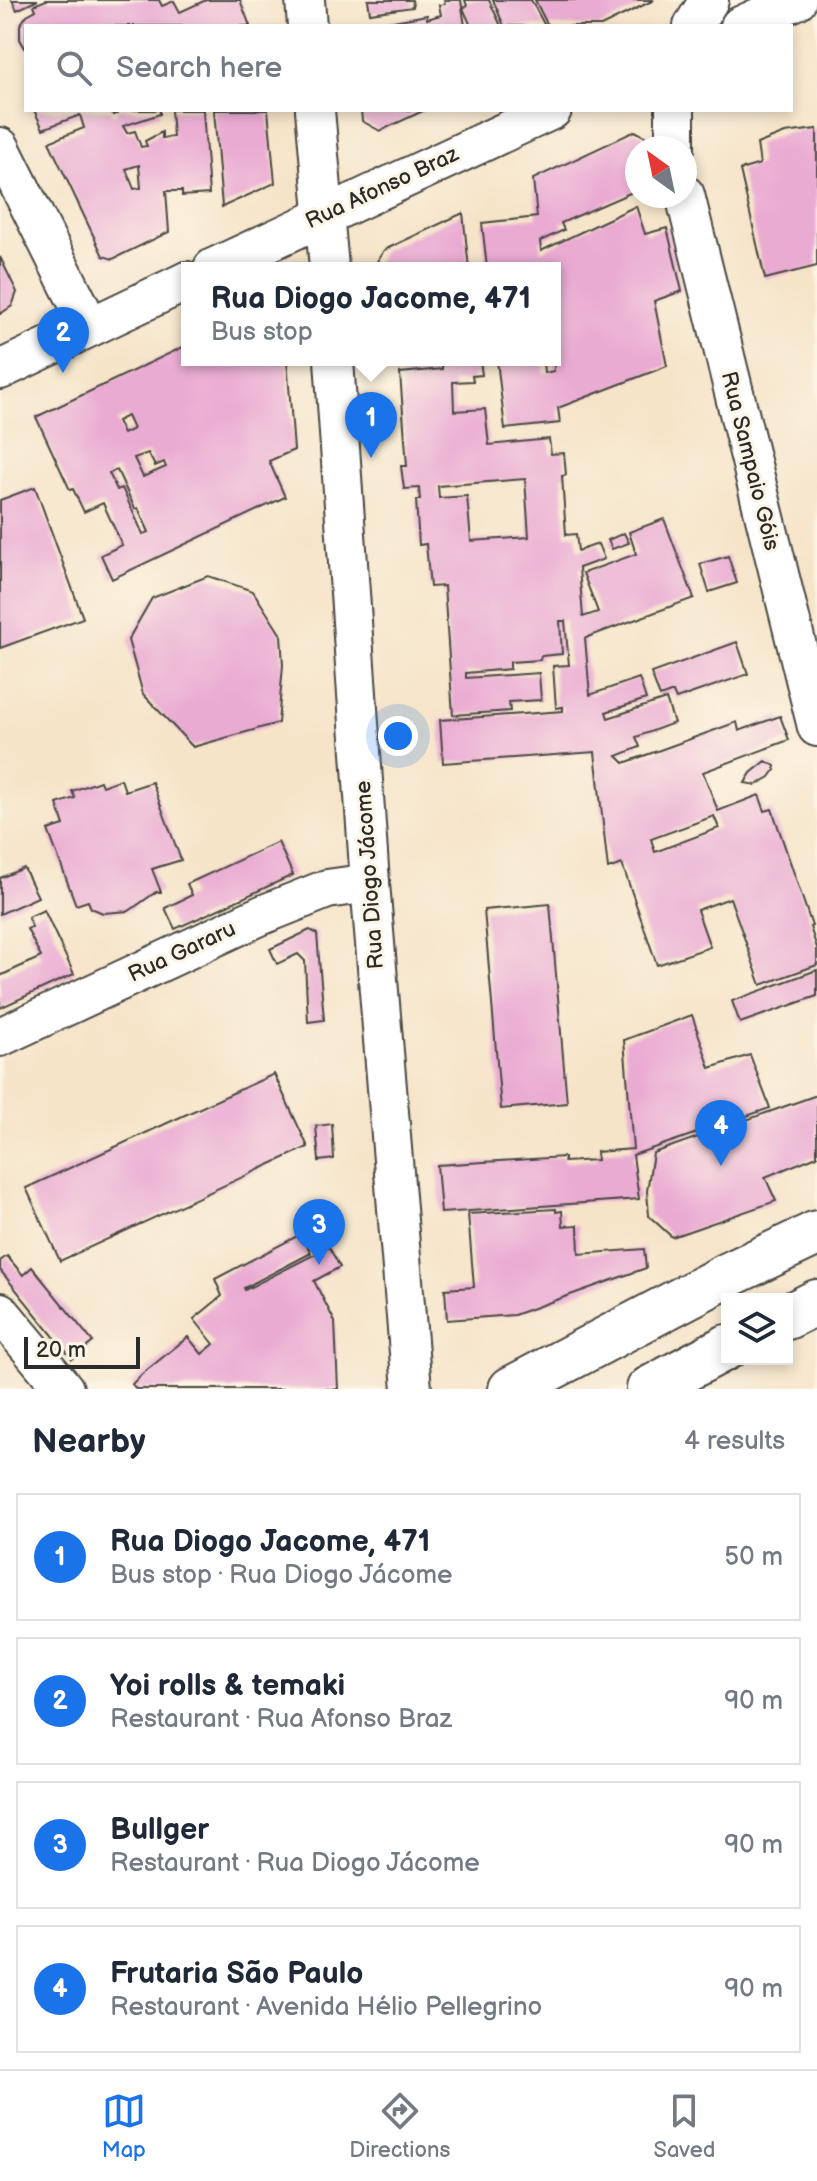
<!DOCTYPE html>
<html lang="en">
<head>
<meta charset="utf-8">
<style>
	body { margin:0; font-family:"Balsamiq Sans",sans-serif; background:#f2f2f3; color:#1f2937 }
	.controls { position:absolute; right:24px; bottom:24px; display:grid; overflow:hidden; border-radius:0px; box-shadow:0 4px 12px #0003 }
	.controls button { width:72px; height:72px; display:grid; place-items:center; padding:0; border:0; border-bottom:2px solid #e0e1e3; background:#fff; color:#1f2937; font:40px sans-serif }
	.compass { position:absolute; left:625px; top:136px; width:72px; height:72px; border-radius:50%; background:#fff; box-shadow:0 4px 12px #0003; rotate:327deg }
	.scale { position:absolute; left:24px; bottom:20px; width:116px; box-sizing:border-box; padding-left:8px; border:4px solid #2b2b2b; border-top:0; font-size:22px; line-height:28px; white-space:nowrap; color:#2b2b2b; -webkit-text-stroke:6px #fcf5e5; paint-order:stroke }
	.you { position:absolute; left:398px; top:736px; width:28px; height:28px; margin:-20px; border:6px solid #fff; border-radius:50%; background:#1a73e8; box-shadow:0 0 0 12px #1a73e833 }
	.badge { display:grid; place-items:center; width:52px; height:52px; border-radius:50%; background:#1a73e8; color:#fff; font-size:26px; font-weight:700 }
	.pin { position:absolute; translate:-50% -66px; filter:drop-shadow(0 2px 4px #0008) }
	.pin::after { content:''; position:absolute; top:42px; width:28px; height:24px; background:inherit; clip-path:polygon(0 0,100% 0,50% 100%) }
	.popup { position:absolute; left:181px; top:262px; width:380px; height:104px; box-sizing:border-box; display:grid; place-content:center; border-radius:0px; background:#fff; filter:drop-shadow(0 2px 6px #0005); font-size:26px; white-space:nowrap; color:#747a83 }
	.popup b { font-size:30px; color:#1f2937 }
	.popup::after { content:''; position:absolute; left:50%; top:100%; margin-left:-16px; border:16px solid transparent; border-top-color:#fff }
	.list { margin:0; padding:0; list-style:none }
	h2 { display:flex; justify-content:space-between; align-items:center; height:104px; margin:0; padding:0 32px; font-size:34px }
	h2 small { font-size:26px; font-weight:400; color:#747a83 }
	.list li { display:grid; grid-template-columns:52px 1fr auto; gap:24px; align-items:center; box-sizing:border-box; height:128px; margin:0 16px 16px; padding:0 16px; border:2px solid #e0e1e3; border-radius:0px }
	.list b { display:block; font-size:30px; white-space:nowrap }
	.list p { margin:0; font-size:26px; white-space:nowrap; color:#747a83 }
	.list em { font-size:26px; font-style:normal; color:#747a83 }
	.icon { flex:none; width:44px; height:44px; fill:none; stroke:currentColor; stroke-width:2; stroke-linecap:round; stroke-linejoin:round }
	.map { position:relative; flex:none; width:817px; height:1389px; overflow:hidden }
	.search { position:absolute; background:#fff; box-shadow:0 4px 12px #0003; left:24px; right:24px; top:24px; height:88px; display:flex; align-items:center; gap:20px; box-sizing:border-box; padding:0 28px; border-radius:0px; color:#747a83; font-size:30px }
	.sheet { height:680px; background:#fff }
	nav { display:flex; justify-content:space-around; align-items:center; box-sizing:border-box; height:112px; border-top:2px solid #e0e1e3; background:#fff; font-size:22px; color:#747a83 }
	nav a { display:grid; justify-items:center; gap:4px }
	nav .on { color:#1a73e8 }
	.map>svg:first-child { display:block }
	.building { fill:#eaabd3; fill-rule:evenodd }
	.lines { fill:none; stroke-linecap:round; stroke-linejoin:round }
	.minor-casing { stroke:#494743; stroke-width:42 }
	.major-casing { stroke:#494743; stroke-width:48 }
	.minor { stroke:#fff; stroke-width:38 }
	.major { stroke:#fff; stroke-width:44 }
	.labels { text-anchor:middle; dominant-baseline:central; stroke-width:6; stroke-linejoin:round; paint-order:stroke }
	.street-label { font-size:22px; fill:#2b2b2b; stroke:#fcf5e5 }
</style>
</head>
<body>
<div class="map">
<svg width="817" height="1389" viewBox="0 0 817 1389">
	<rect width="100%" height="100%" fill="#fcf5e5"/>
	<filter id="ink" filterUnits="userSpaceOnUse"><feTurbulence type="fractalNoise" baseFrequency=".0125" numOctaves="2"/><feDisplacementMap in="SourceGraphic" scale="16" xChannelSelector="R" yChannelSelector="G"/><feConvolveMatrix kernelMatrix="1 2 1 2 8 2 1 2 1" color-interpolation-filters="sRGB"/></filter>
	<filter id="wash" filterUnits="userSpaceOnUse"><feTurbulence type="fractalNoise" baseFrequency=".006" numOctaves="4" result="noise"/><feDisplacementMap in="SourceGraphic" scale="32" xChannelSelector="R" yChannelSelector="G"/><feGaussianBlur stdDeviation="1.8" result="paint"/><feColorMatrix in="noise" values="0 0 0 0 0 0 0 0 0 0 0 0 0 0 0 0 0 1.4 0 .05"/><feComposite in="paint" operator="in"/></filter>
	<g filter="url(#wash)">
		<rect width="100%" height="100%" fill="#f6e4c9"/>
		<g id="blocks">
			<g class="building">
				<polygon points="12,0 38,0 17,10"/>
				<polygon points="46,0 159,0 162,6 174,1 180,12 206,0 240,0 250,26 26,26 26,50 20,39 20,25 27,15 36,10 34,5"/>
				<polygon points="368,0 412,0 413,7 370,13"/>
				<polygon points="444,0 461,0 465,26 366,26 427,15 427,19 441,15 439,5 445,4"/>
				<polygon points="465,0 489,0 501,26 471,26 463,8 467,6"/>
				<polygon points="493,0 531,0 545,26 504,26"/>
				<polygon points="535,0 654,0 601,26 548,26"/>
				<path d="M34 110H111L113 115 117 114 115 110H160V114L123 126 127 133 135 131 141 147 147 146 145 141 162 132V138L173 137 171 110H203L209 194 182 196V191H166L169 232 113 259 103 256 49 142 84 128 80 115 43 129ZM139 165 141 188 134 189 126 169Z"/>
				<polygon points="214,110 268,110 275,183 222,207"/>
				<polygon points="361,110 425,110 380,131 362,121"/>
				<polygon points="817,129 817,266 765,279 740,170 760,164 757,144 785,133"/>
				<polygon points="635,131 646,137 649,148 637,148 637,190 561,223 564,230 540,241 541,251 636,206 645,234 667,228 682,291 654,301 667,366 558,408 560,423 505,429 497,360 543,360 544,373 554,371 555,268 487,268 482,223 537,217 533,179"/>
				<polygon points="463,213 469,268 373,268 384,250"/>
				<polygon points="0,257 17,292 12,306 0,314"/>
				<path d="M187 345V360H287L294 450 269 461 285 497 112 579 101 555 122 545 103 503 84 512 73 489 70 490 36 417ZM127 416 133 429 123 434 117 421ZM148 453 155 466 164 462 166 467 143 477 134 458ZM117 470 135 509 138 508 149 532 143 534 122 488 117 490 109 473Z"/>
				<path d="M442 360H480L482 375 472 376 473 381 453 382 454 411 485 409 489 445 549 439 551 454 564 453 566 475 562 476 566 535 576 534 578 551 598 544 604 559 579 568 583 617 598 612 583 573 636 554 629 532 664 519 694 598 585 638 590 695 639 678 646 699 606 712 608 718 666 699 674 723 636 737 640 747 617 756 624 763 737 722 739 731 780 716 789 740 703 772 718 811 759 795 765 811 772 809 812 926 810 927 817 948V965L761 985 730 898 697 910 710 947 657 965 622 864 608 869 595 752 443 763 440 720 563 711V707L556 708 553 666 569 665 565 621H560L562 654 541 656 540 660 510 662V669L466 673V678L539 673 541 700 509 702 510 711 453 715 444 586 430 587 426 544 419 545 416 500H420L419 488 404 489 401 466H407L400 373 442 369ZM525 479 529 537 471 541 467 496 439 498 438 486ZM714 816 719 828 655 852 651 839Z"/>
				<polygon points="35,487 83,618 0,648 0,500"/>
				<polygon points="624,533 629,543 612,549 608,540"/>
				<polygon points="728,556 737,583 709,592 700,564"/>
				<polygon points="208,576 253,591 281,635 283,665 278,723 193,747 143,694 128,640 152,598"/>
				<polygon points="737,642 748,674 676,699 673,692 660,697 651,673"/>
				<polygon points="766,761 775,766 775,770 770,777 756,785 745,783 751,773"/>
				<polygon points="121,779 125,791 152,782 181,860 152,869 161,892 156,892 129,911 103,913 91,908 88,901 76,905 48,830 64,825 57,804 75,798 72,791 100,781 102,786"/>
				<polygon points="278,842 293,875 175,929 165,908 192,895 187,884"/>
				<polygon points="24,868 38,897 0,914 0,878"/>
				<polygon points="550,904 567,1103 501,1109 484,910"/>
				<polygon points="44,910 74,974 0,1008 0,976 41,957 27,929 32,927 28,917"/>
				<polygon points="310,930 317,934 324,1020 308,1022 305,961 298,954 277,964 270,949"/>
				<polygon points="817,970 817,996 740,1023 732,1001"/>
				<polygon points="692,1015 710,1068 750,1055 770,1108 633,1155 639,1199 441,1213 437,1165 564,1157 564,1162 597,1160 596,1152 633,1149 624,1040"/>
				<polygon points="274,1074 308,1147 60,1261 26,1188"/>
				<polygon points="817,1095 817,1156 765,1177 776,1201 672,1237 649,1216 647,1191 653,1153"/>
				<polygon points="332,1124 334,1159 319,1161 316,1126"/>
				<polygon points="556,1209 556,1212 562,1211 563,1226 578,1225 579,1254 644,1249 646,1268 514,1315 447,1320 445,1289 474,1287 468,1214"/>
				<polygon points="301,1234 311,1253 244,1288 245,1290 329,1247 340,1267 314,1281 335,1322 338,1389 136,1389 132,1384 142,1374 188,1337 202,1354 214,1344 194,1319 222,1296 215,1279"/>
				<polygon points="7,1256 23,1275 32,1267 93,1342 72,1359 0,1270 0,1261"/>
			</g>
		</g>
	</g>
	<g filter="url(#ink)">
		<use href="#blocks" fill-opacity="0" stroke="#494743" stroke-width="2"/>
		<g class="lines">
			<g class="minor-casing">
				<g id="minor">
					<polyline points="305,0 307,26"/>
					<polyline points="693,26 709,0"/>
					<polyline points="740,26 797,0"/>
					<polyline points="315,110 329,268"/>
					<polyline points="675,110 675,148"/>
					<polyline points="0,147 90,327"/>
					<polyline points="685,195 817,727"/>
					<polyline points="213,268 552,110"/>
					<polyline points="334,360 370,883 412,1389"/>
					<polyline points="0,370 187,281"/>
					<polyline points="0,1037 262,915 327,889 370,883"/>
					<polyline points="0,1312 64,1389"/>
				</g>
			</g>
			<g class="major-casing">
				<g id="major">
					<polyline points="787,1317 817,1302"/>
					<polyline points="511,1389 728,1275 817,1233"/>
					<polyline points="649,1389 727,1347"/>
				</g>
			</g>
			<use href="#minor" class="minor"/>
			<use href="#major" class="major"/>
		</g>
	</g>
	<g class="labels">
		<g class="street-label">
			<text transform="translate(382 188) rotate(-25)">Rua Afonso Braz</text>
			<text transform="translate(750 461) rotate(76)">Rua Sampaio Góis</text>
			<text transform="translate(370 875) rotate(-94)">Rua Diogo Jácome</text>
			<text transform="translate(182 952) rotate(-25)">Rua Gararu</text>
		</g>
	</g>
</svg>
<div class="controls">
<button><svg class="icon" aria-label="layers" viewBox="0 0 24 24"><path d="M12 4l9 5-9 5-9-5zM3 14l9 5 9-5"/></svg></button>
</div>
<svg class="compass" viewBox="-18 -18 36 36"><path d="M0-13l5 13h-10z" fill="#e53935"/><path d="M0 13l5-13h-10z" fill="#747a83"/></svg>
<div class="scale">20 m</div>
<div class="you"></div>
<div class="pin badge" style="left:371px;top:458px">1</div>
<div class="popup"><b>Rua Diogo Jacome, 471</b>Bus stop</div>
<div class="pin badge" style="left:63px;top:373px">2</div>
<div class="pin badge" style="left:319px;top:1265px">3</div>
<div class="pin badge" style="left:721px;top:1166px">4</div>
<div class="search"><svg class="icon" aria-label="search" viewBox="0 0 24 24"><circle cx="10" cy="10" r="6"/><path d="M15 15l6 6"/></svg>Search here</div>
</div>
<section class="sheet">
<h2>Nearby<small>4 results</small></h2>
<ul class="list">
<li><span class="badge">1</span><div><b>Rua Diogo Jacome, 471</b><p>Bus stop · Rua Diogo Jácome</p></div><em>50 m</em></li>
<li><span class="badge">2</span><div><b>Yoi rolls &amp; temaki</b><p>Restaurant · Rua Afonso Braz</p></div><em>90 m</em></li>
<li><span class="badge">3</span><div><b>Bullger</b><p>Restaurant · Rua Diogo Jácome</p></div><em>90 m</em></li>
<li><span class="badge">4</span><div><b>Frutaria São Paulo</b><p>Restaurant · Avenida Hélio Pellegrino</p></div><em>90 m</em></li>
</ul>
</section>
<nav>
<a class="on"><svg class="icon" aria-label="map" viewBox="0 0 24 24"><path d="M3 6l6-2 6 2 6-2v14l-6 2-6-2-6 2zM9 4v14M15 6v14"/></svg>Map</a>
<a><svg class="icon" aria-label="directions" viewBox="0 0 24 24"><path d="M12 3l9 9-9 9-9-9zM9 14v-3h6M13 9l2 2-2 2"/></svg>Directions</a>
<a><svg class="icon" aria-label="saved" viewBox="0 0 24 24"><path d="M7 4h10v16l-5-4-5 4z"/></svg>Saved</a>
</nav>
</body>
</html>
